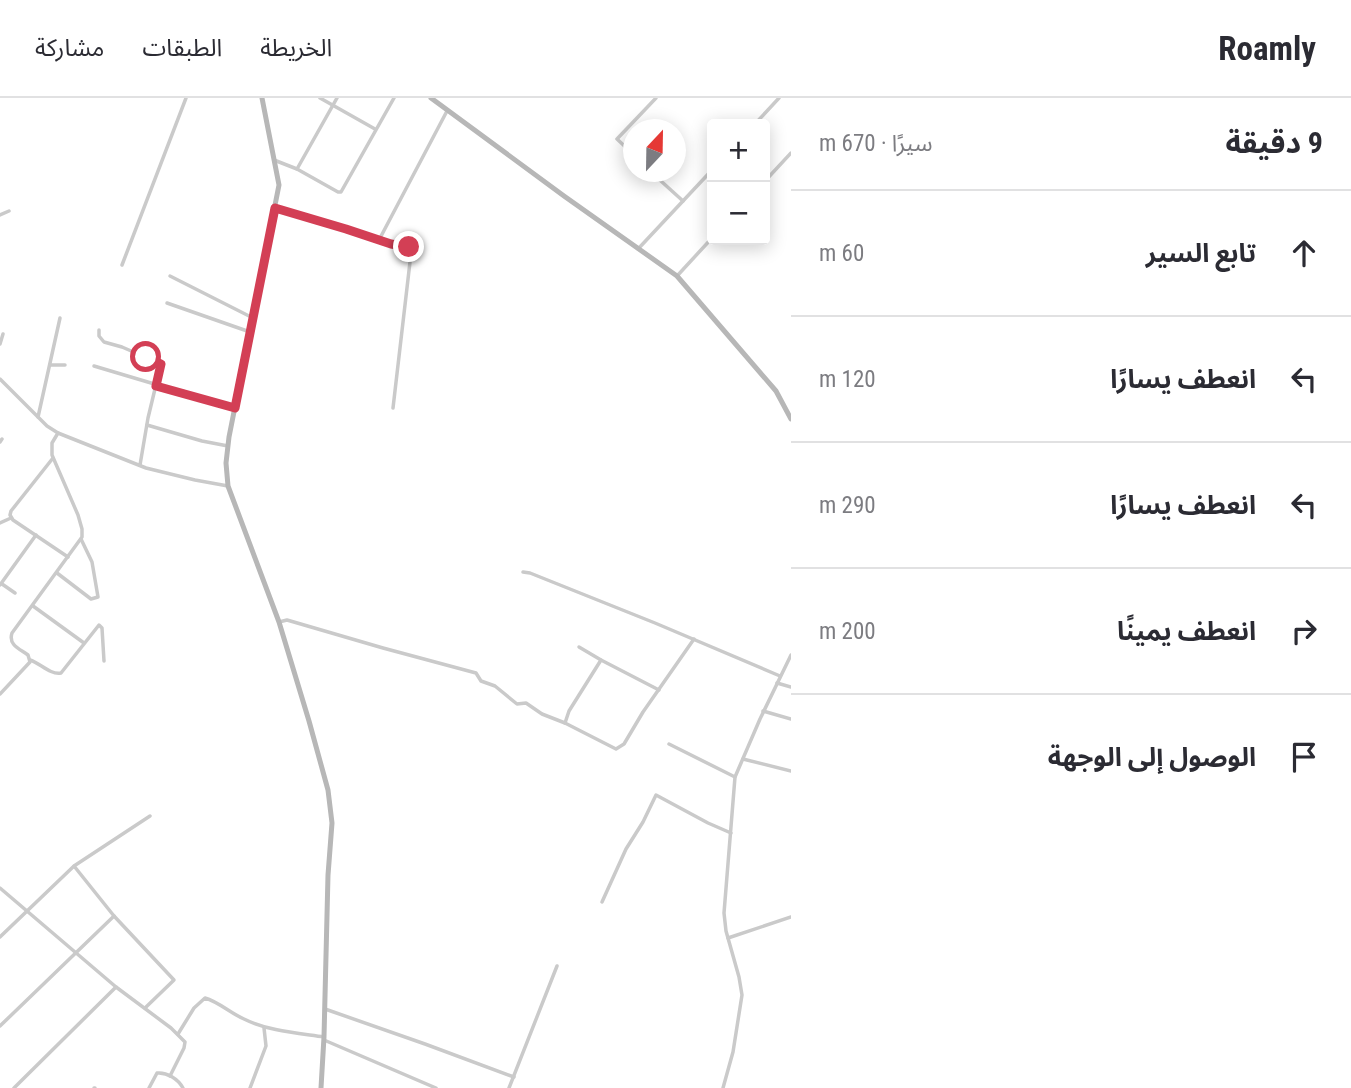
<!DOCTYPE html>
<html lang="ar">
<head>
<meta charset="utf-8">
<style>
	body { margin:0; font-family:"Roboto Condensed","Noto Sans Arabic",sans-serif; background:#f7f7f7; color:#2b2b33; direction:rtl }
	.controls { position:absolute; right:21px; top:21px; display:grid; overflow:hidden; border-radius:7px; box-shadow:0 4px 18px #0003 }
	.controls button { width:63px; height:63px; display:grid; place-items:center; padding:0; border:0; border-bottom:2px solid #e1e1e2; background:#fff; color:#2b2b33; font:35px sans-serif }
	.compass { position:absolute; left:623px; top:21px; width:63px; height:63px; border-radius:50%; background:#fff; box-shadow:0 4px 18px #0003; rotate:22deg }
	.stop { position:absolute; width:21px; height:21px; margin:-16px; border:5px solid #d33f55; border-radius:50%; background:#fff }
	.stop.end { background:#d33f55; border-color:#fff; box-shadow:0 2px 7px #0008 }
	.list { margin:0; padding:0; list-style:none }
	h2 { display:flex; justify-content:space-between; align-items:center; height:91px; margin:0; padding:0 28px; font-size:30px }
	h2 small { font-size:23px; font-weight:400; color:#7c7c81 }
	.list li { display:grid; grid-template-columns:46px 1fr auto; gap:21px; align-items:center; box-sizing:border-box; height:126px; padding:0 28px; border-top:2px solid #e1e1e2 }
	.list b { display:block; font-size:26px; white-space:nowrap }
	.list em { font-size:23px; font-style:normal; color:#7c7c81 }
	.icon { flex:none; width:38px; height:38px; fill:none; stroke:currentColor; stroke-width:2; stroke-linecap:round; stroke-linejoin:round }
	.map { position:relative; flex:none; width:791px; height:990px; overflow:hidden; direction:ltr }
	header { display:flex; align-items:center; gap:42px; box-sizing:border-box; height:98px; padding:0 35px; background:#fff; border-bottom:2px solid #e1e1e2 }
	header strong { font-size:33px }
	nav { display:flex; gap:38px; margin-inline-start:auto; font-size:24px }
	main { display:flex }
	aside { flex:1; background:#fff }
	.map>svg:first-child { display:block }
	.lines { fill:none; stroke-linecap:round; stroke-linejoin:round }
	.street { stroke:#cacaca; stroke-width:3.5 }
	.secondary { stroke:#b7b7b7; stroke-width:5 }
	.route { stroke:#d33f55; stroke-width:9 }
</style>
</head>
<body>
<header>
<strong>Roamly</strong>
<nav><a>الخريطة</a><a>الطبقات</a><a>مشاركة</a></nav>
</header>
<main>
<aside>
<h2>9 دقيقة<small>سيرًا · 670 m</small></h2>
<ul class="list">
<li><svg class="icon" aria-label="ahead" viewBox="0 0 24 24"><path d="M12 20V5M6 11l6-6 6 6"/></svg><div><b>تابع السير</b></div><em>60 m</em></li>
<li><svg class="icon" aria-label="left" viewBox="0 0 24 24"><path d="M17 20v-9H6M10 6l-5 5 5 5"/></svg><div><b>انعطف يسارًا</b></div><em>120 m</em></li>
<li><svg class="icon" aria-label="left" viewBox="0 0 24 24"><path d="M17 20v-9H6M10 6l-5 5 5 5"/></svg><div><b>انعطف يسارًا</b></div><em>290 m</em></li>
<li><svg class="icon" aria-label="right" viewBox="0 0 24 24"><path d="M7 20v-9h11M14 6l5 5-5 5"/></svg><div><b>انعطف يمينًا</b></div><em>200 m</em></li>
<li><svg class="icon" aria-label="arrive" viewBox="0 0 24 24"><path d="M6 21V4h12l-3 4 3 4H6"/></svg><div><b>الوصول إلى الوجهة</b></div></li>
</ul>
</aside>
<div class="map">
<svg width="791" height="990" viewBox="0 0 791 990">
	<rect width="100%" height="100%" fill="#fff"/>
	<g class="lines">
		<g class="street">
			<polyline points="320,0 375,31"/>
			<polyline points="755,26 779,0"/>
			<polyline points="634,57 617,41 656,0"/>
			<polyline points="274,62 297,71 338,94 341,94 394,0"/>
			<polyline points="297,71 337,0"/>
			<polyline points="651,74 683,103"/>
			<polyline points="765,83 791,55"/>
			<polyline points="275,110 346,131 391,146 409,149 410,164 393,310"/>
			<polyline points="0,117 9,113"/>
			<polyline points="379,142 447,13"/>
			<polyline points="638,151 712,72"/>
			<polyline points="122,167 186,0"/>
			<polyline points="170,178 253,220"/>
			<polyline points="677,178 712,140"/>
			<polyline points="167,205 250,234"/>
			<polyline points="99,232 99,238 104,244 122,249 161,266 148,320 140,367"/>
			<polyline points="0,246 3,236"/>
			<polyline points="50,267 65,267"/>
			<polyline points="94,268 235,310"/>
			<polyline points="0,281 47,328 58,335 146,370 195,382 228,388"/>
			<polyline points="38,319 60,220"/>
			<polyline points="147,327 202,343 228,348"/>
			<polyline points="0,344 2,341"/>
			<polyline points="53,360 11,413 10,417 13,422 68,459"/>
			<polyline points="0,425 11,420"/>
			<polyline points="523,474 530,475 655,525 780,578"/>
			<polyline points="57,475 91,501 98,499 92,464 81,441"/>
			<polyline points="2,486 15,495"/>
			<polyline points="0,487 36,437"/>
			<polyline points="33,508 84,545"/>
			<polyline points="279,524 287,522 383,550 476,575 481,583 495,588 517,606 526,605 542,616 565,625 616,651 624,646 643,614 694,541"/>
			<polyline points="579,549 601,562 659,592"/>
			<path d="M30 562C40 565 50 577 61 575L99 527 102 530 104 563"/>
			<polyline points="777,585 791,589"/>
			<path d="M0 596 30 564 28 557C20 551 8 547 12 535L82 439V431L78 417 52 357V345L58 335"/>
			<polyline points="763,613 791,621"/>
			<polyline points="565,625 569,613 601,562"/>
			<polyline points="669,646 735,679"/>
			<polyline points="743,661 791,673"/>
			<polyline points="74,768 114,818 174,882 145,910"/>
			<polyline points="0,790 116,889 171,930 185,944 184,950 170,978"/>
			<polyline points="602,804 626,751 643,724 656,697 708,725 731,735"/>
			<polyline points="0,839 74,768 150,718"/>
			<polyline points="728,840 791,819"/>
			<polyline points="325,911 425,946 514,979"/>
			<polyline points="0,928 114,818"/>
			<path d="M178 936 194 910 205 900C219 904 230 915 244 921 268 933 297 935 324 939"/>
			<polyline points="324,942 436,990"/>
			<polyline points="14,990 116,889"/>
			<polyline points="94,990 95,990"/>
			<path d="M149 990 157 975C167 974 178 981 183 990"/>
			<polyline points="250,990 266,948 264,930"/>
			<polyline points="509,990 557,868"/>
			<polyline points="723,990 733,954 742,897 739,879 726,833 724,815 735,679 760,621 791,557"/>
		</g>
		<g class="secondary">
			<polyline points="262,0 279,87 229,339 226,365 228,388 279,524 309,623 328,692 332,725 328,777 324,939 321,990"/>
			<polyline points="431,0 564,98 677,178 776,293 791,321"/>
		</g>
	</g>
	<g class="lines">
		<polyline class="route" points="146,259 161,266 156,288 235,310 275,110 346,131 391,146 409,149"/>
	</g>
</svg>
<div class="controls">
<button>+</button>
<button>−</button>
</div>
<svg class="compass" viewBox="-18 -18 36 36"><path d="M0-13l5 13h-10z" fill="#e53935"/><path d="M0 13l5-13h-10z" fill="#7c7c81"/></svg>
<div class="stop" style="left:146px;top:259px"></div>
<div class="stop end" style="left:409px;top:149px"></div>
</div>
</main>
</body>
</html>
